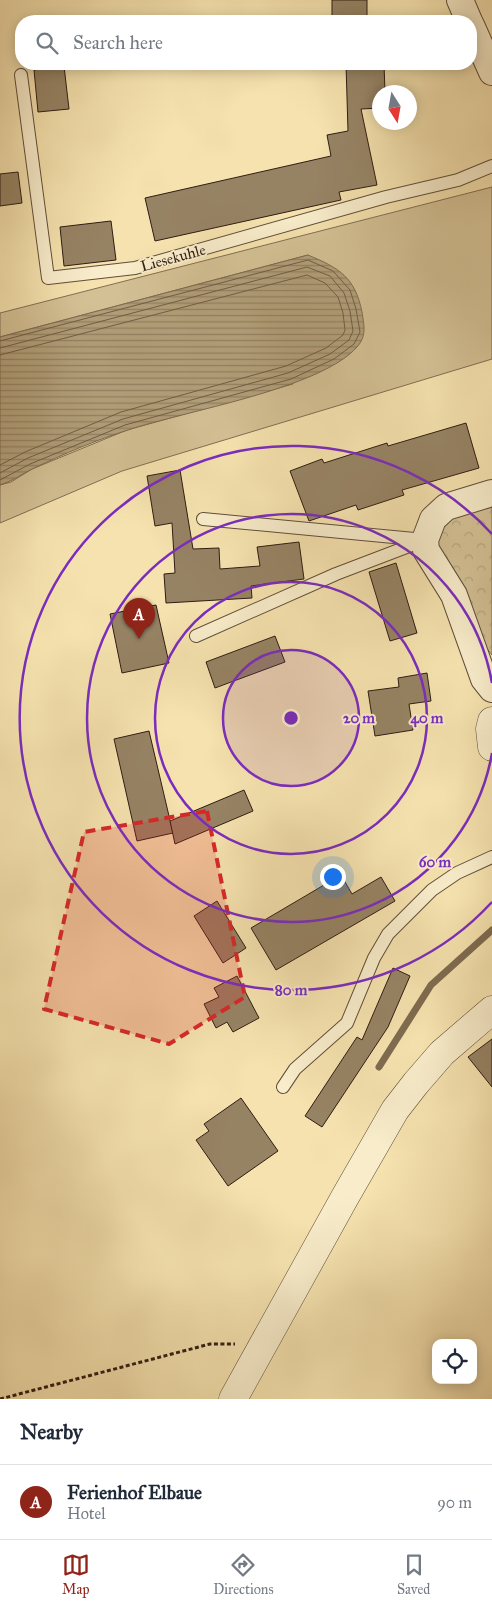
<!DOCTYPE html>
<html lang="en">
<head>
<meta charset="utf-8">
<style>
	body { margin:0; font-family:"IM FELL Great Primer",serif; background:#f2f2f3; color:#1f2937 }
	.controls { position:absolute; right:15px; bottom:15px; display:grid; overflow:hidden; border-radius:10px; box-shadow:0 2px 12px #0003 }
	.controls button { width:45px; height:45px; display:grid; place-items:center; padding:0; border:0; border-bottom:1px solid #e0e1e3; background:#fff; color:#1f2937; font:25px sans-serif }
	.compass { position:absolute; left:372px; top:85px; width:45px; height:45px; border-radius:50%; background:#fff; box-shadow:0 2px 12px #0003; rotate:169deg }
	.you { position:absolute; left:332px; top:876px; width:18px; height:18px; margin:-12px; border:4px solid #fff; border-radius:50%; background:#1a73e8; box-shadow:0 0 0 8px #1a73e833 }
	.badge { display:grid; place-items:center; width:32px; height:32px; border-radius:50%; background:#8f2418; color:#fff; font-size:16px; font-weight:700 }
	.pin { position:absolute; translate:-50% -41px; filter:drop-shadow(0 1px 2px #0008) }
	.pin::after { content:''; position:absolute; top:26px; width:18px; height:15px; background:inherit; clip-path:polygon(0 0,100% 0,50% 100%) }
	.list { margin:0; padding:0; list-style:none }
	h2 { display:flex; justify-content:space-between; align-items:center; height:65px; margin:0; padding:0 20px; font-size:21px }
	h2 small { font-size:16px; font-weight:400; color:#747a83 }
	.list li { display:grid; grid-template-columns:32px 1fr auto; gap:15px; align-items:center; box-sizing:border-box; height:75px; padding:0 20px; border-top:1px solid #e0e1e3 }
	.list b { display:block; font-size:19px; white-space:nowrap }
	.list p { margin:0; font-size:16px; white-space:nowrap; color:#747a83 }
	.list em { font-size:16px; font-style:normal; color:#747a83 }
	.icon { flex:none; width:28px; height:28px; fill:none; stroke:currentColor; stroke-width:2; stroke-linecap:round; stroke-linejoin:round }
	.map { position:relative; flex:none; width:492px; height:1399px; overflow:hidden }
	.search { position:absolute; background:#fff; box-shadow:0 2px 12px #0003; left:15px; right:15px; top:15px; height:55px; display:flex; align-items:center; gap:12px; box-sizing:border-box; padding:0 18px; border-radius:20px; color:#747a83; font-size:19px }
	.sheet { height:140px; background:#fff }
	nav { display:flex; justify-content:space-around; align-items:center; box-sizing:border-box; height:70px; border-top:1px solid #e0e1e3; background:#fff; font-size:14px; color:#747a83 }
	nav a { display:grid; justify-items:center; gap:2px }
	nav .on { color:#8f2418 }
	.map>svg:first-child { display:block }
	.green { fill:#d3c094; stroke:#816e54 }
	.forest { fill:url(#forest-crowns); stroke:#816e54 }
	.water { fill:url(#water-rules); stroke:#7e6b50 }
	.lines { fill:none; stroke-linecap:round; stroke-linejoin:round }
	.shore { stroke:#705e46; stroke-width:1 }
	.stream { stroke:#7e6b50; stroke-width:7 }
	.building { fill:#968364; stroke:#2f1c13 }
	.service-casing { stroke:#604e3a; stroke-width:14 }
	.minor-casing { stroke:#604e3a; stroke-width:28 }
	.tertiary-casing { stroke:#604e3a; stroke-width:29 }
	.path { stroke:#2f1c13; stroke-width:3; stroke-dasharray:4 2.5; stroke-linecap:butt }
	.service { stroke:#f8ecca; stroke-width:12 }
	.minor { stroke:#f8ecca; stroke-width:26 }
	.tertiary { stroke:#f8ecca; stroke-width:28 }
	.marked { fill:#d62828; fill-opacity:0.2; stroke:#d62828; stroke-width:4; stroke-dasharray:10 6; stroke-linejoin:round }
	.ring { fill:none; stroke:#7b2cbf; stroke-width:2.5 }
	.labels { text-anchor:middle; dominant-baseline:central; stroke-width:4; stroke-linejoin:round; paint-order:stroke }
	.street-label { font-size:15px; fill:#2f1c13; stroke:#f8ecca }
	.centre { fill:#7b2cbf; stroke:#f8ecca; stroke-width:2.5 }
	.ring-label { font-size:15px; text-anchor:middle; font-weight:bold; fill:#7b2cbf; stroke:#f8ecca; stroke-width:4; stroke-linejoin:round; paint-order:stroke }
</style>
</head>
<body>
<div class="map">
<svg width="492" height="1399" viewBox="0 0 492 1399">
	<defs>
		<pattern id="forest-crowns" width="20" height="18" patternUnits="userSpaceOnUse" patternTransform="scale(1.25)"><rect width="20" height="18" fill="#d3c094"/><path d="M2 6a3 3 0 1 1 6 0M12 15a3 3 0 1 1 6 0" fill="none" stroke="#b5a47f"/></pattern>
		<pattern id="water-rules" width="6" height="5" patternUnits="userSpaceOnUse" patternTransform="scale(1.25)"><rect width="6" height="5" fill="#b29f79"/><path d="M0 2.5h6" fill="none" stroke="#918162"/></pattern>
	</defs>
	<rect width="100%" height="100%" fill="#f5e2ae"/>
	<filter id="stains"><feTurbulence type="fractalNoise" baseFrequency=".004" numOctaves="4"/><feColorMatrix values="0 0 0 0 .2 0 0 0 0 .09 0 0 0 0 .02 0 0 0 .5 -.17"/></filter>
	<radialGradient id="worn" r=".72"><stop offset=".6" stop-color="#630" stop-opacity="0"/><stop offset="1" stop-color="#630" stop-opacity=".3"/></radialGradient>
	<polygon class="green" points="492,187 492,359 122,471 0,523 0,485 11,482 32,469 127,430 293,384 308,255 0,337 0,313"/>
	<polygon class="forest" points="492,501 492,655 485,646 435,546 444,523 470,507"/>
	<path class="water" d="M308 255C339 268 355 277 362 312 364 325 367 336 357 347 320 389 184 411 128 430 96 440 64 454 34 468 22 474 13 481 0 485V337Z"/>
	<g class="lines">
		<g class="shore">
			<polyline points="0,341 308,260 333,271 350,290 356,309 360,332 354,344 334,359 291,379 125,425 30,464 0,480"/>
			<polyline points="0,348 307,267 330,276 344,293 350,311 353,331 349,340 330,354 288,373 123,419 28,458 0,473"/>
			<polyline points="0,355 307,275 325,283 338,297 343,313 345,330 343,335 326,348 286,366 121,412 25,452 0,465"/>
		</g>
		<polyline class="stream" points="379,1067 431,985 492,930"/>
	</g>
	<g class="building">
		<rect x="332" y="0" width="35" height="21"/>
		<polygon points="346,64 384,64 385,92 380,92 380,108 361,109 377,185 339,192 341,200 155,241 145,198 331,156 327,135 348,131"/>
		<polygon points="64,66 69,109 38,112 34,70"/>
		<polygon points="18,172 22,203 0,206 0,174"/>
		<polygon points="111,221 116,260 64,266 60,227"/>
		<polygon points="466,423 479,468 402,490 404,495 358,510 356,505 309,521 290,471 322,459 324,463 387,443 388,446"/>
		<polygon points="180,470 193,549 219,548 220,569 260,566 257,547 299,542 304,579 251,586 252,598 166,603 164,574 175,573 172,523 155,526 147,476"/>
		<polygon points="396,563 417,633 390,641 369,572"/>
		<polygon points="156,605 169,663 122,673 110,614"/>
		<polygon points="275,636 285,662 215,688 206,662"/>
		<polygon points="427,673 431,701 409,704 413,730 375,736 368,691 399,687 398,678"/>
		<polygon points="149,731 173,833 137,841 114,739"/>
		<polygon points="244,790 253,811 175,844 170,821"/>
		<polygon points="341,875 352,894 381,877 395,901 276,970 251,928"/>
		<polygon points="217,901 246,948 223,963 194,916"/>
		<polygon points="393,968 410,976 388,1027 322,1127 305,1116 357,1037 362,1040"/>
		<polygon points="237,976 259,1018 233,1032 227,1022 216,1028 204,1004 219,997 214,988"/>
		<polygon points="492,1039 492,1087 468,1057"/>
		<polygon points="241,1098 278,1151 228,1186 196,1140 209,1131 204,1124"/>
	</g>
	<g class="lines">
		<g class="service-casing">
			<g id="service">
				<polyline points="21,75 48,278 135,268 386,197 458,180 492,166"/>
				<polyline points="196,636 336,574 425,540 203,519"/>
				<polyline points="283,1087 295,1069 347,1023 374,958 388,934 432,890 457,873 492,857"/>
			</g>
		</g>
		<g class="minor-casing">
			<g id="minor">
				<polyline points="460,0 469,21"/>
				<polyline points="471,25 492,72"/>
				<polyline points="492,493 446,507 433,519 425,540 426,550 454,595 484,679 492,689"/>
			</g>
		</g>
		<g class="tertiary-casing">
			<g id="tertiary">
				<polyline points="492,721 490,729 492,747"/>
				<polyline points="233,1399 345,1197 395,1110 416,1083 442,1053 492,1010"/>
			</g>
		</g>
		<polyline class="path" points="0,1399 210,1344 235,1344"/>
		<use href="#service" class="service"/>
		<use href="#minor" class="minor"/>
		<use href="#tertiary" class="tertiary"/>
	</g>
	<path class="marked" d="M207 811 245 997 169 1044 44 1009 84 832Z"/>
	<circle cx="291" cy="718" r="68" fill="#7b2cbf" fill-opacity=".12"/>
	<g class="ring">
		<circle cx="291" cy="718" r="68"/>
		<circle cx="291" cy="718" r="136"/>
		<path d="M492 753A204 204 0 1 1 492 683"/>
		<path d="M492 902A272 272 0 1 1 492 534"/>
	</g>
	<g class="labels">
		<g class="street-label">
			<text transform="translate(173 258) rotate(-15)">Liesekuhle</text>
		</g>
	</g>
	<circle cx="291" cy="718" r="8" class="centre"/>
	<g class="ring-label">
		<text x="359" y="723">20 m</text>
		<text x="427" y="723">40 m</text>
		<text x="435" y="867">60 m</text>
		<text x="291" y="995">80 m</text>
	</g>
	<rect width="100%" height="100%" filter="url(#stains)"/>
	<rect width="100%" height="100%" fill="url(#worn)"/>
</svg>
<div class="controls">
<button><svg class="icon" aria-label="locate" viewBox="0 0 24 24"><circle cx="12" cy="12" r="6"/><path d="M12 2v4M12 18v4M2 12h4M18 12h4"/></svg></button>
</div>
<svg class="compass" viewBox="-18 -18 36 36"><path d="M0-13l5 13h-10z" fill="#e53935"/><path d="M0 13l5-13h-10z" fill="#747a83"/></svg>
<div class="you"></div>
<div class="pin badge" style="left:139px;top:639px">A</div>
<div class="search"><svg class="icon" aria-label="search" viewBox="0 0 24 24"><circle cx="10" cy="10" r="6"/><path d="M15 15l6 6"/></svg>Search here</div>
</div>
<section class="sheet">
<h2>Nearby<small></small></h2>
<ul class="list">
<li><span class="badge">A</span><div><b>Ferienhof Elbaue</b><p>Hotel</p></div><em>90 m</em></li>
</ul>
</section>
<nav>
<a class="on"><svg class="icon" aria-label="map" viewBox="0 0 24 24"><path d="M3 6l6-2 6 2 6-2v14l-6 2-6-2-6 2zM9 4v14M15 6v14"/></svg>Map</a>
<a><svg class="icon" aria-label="directions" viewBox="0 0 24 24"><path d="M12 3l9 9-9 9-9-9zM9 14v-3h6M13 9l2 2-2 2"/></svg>Directions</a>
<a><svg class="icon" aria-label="saved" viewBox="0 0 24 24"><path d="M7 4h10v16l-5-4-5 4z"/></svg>Saved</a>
</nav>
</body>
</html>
